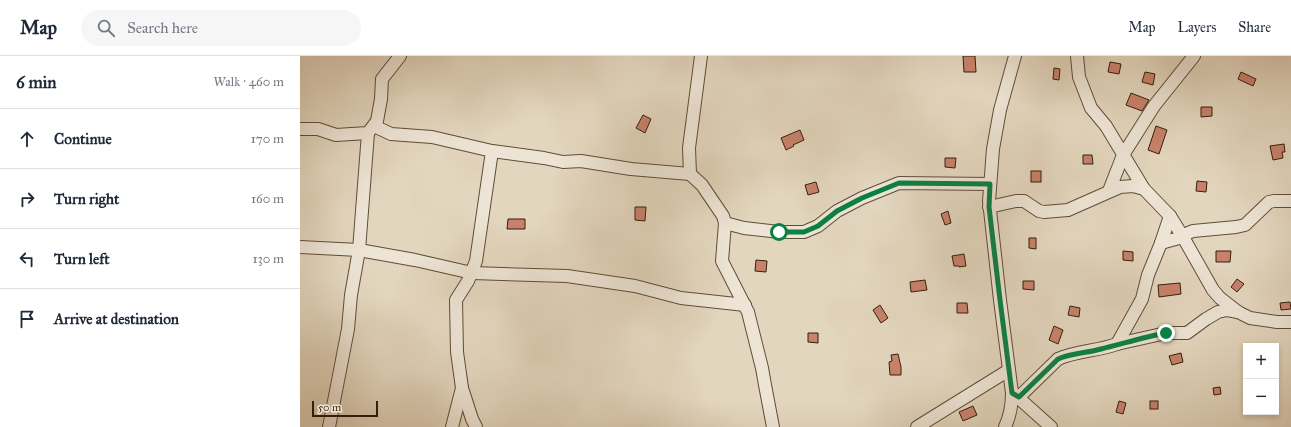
<!DOCTYPE html>
<html lang="en">
<head>
<meta charset="utf-8">
<style>
	body { margin:0; font-family:"IM FELL Great Primer",serif; background:#f6f6f7; color:#1f2937 }
	.controls { position:absolute; right:12px; bottom:12px; display:grid; overflow:hidden; border-radius:0px; box-shadow:0 2px 6px #0003 }
	.controls button { width:36px; height:36px; display:grid; place-items:center; padding:0; border:0; border-bottom:1px solid #e0e1e3; background:#fff; color:#1f2937; font:20px sans-serif }
	.scale { position:absolute; left:12px; bottom:10px; width:66px; box-sizing:border-box; padding-left:4px; border:2px solid #341f0a; border-top:0; font-size:11px; line-height:14px; white-space:nowrap; color:#341f0a; -webkit-text-stroke:3px #ede4d5; paint-order:stroke }
	.stop { position:absolute; width:12px; height:12px; margin:-9px; border:3px solid #0b8043; border-radius:50%; background:#fff }
	.stop.end { background:#0b8043; border-color:#fff; box-shadow:0 1px 4px #0008 }
	.list { margin:0; padding:0; list-style:none }
	h2 { display:flex; justify-content:space-between; align-items:center; height:52px; margin:0; padding:0 16px; font-size:17px }
	h2 small { font-size:13px; font-weight:400; color:#747a83 }
	.list li { display:grid; grid-template-columns:26px 1fr auto; gap:12px; align-items:center; box-sizing:border-box; height:60px; padding:0 16px; border-top:1px solid #e0e1e3 }
	.list b { display:block; font-size:15px; white-space:nowrap }
	.list em { font-size:13px; font-style:normal; color:#747a83 }
	.icon { flex:none; width:22px; height:22px; fill:none; stroke:currentColor; stroke-width:2; stroke-linecap:round; stroke-linejoin:round }
	.map { position:relative; flex:none; width:991px; height:371px; overflow:hidden }
	header { display:flex; align-items:center; gap:24px; box-sizing:border-box; height:56px; padding:0 20px; background:#fff; border-bottom:1px solid #e0e1e3 }
	header strong { font-size:19px }
	nav { display:flex; gap:22px; margin-inline-start:auto; font-size:14px }
	.search { width:280px; height:36px; background:#f6f6f7; display:flex; align-items:center; gap:10px; box-sizing:border-box; padding:0 14px; border-radius:22px; color:#747a83; font-size:15px }
	main { display:flex }
	aside { flex:1; background:#fff }
	.map>svg:first-child { display:block }
	.building { fill:#c8826b; stroke:#341f0a }
	.lines { fill:none; stroke-linecap:round; stroke-linejoin:round }
	.minor-casing { stroke:#604d37; stroke-width:14 }
	.minor { stroke:#ede4d5; stroke-width:12 }
	.route { stroke:#0b8043; stroke-width:5 }
</style>
</head>
<body>
<header>
<strong>Map</strong>
<div class="search"><svg class="icon" aria-label="search" viewBox="0 0 24 24"><circle cx="10" cy="10" r="6"/><path d="M15 15l6 6"/></svg>Search here</div>
<nav><a>Map</a><a>Layers</a><a>Share</a></nav>
</header>
<main>
<aside>
<h2>6 min<small>Walk · 460 m</small></h2>
<ul class="list">
<li><svg class="icon" aria-label="ahead" viewBox="0 0 24 24"><path d="M12 20V5M6 11l6-6 6 6"/></svg><div><b>Continue</b></div><em>170 m</em></li>
<li><svg class="icon" aria-label="right" viewBox="0 0 24 24"><path d="M7 20v-9h11M14 6l5 5-5 5"/></svg><div><b>Turn right</b></div><em>160 m</em></li>
<li><svg class="icon" aria-label="left" viewBox="0 0 24 24"><path d="M17 20v-9H6M10 6l-5 5 5 5"/></svg><div><b>Turn left</b></div><em>130 m</em></li>
<li><svg class="icon" aria-label="arrive" viewBox="0 0 24 24"><path d="M6 21V4h12l-3 4 3 4H6"/></svg><div><b>Arrive at destination</b></div></li>
</ul>
</aside>
<div class="map">
<svg width="991" height="371" viewBox="0 0 991 371">
	<rect width="100%" height="100%" fill="#e3d6be"/>
	<filter id="stains"><feTurbulence type="fractalNoise" baseFrequency=".005" numOctaves="4"/><feColorMatrix values="0 0 0 0 .2 0 0 0 0 .09 0 0 0 0 .02 0 0 0 .5 -.17"/></filter>
	<radialGradient id="worn" r=".72"><stop offset=".6" stop-color="#630" stop-opacity="0"/><stop offset="1" stop-color="#630" stop-opacity=".3"/></radialGradient>
	<g class="building">
		<polygon points="663,0 675,0 676,16 664,16"/>
		<polygon points="810,6 821,8 819,18 808,16"/>
		<polygon points="754,12 760,13 759,24 753,23"/>
		<polygon points="845,16 855,18 853,29 842,26"/>
		<polygon points="941,16 956,23 953,30 938,23"/>
		<polygon points="831,37 849,44 842,55 826,49"/>
		<polygon points="901,51 912,51 912,60 901,61"/>
		<polygon points="343,59 351,63 345,77 336,72"/>
		<polygon points="856,70 867,74 859,98 848,94"/>
		<polygon points="500,74 504,84 493,89 494,90 486,94 481,82"/>
		<polygon points="984,88 985,96 982,96 983,102 973,104 970,90"/>
		<polygon points="783,99 792,99 793,108 783,108"/>
		<polygon points="645,102 656,102 655,112 645,111"/>
		<rect x="731" y="115" width="10" height="11"/>
		<polygon points="897,125 907,126 906,136 896,135"/>
		<polygon points="516,126 519,136 508,139 505,129"/>
		<polygon points="335,151 346,151 345,165 335,164"/>
		<polygon points="648,155 651,167 645,169 641,158"/>
		<polygon points="208,163 225,163 225,173 207,173"/>
		<polygon points="729,182 736,182 736,193 729,192"/>
		<polygon points="823,195 833,196 833,205 823,204"/>
		<polygon points="916,195 931,195 930,206 916,206"/>
		<polygon points="664,198 666,210 659,211 659,210 654,210 652,200"/>
		<polygon points="456,204 467,205 466,216 455,215"/>
		<polygon points="937,223 944,228 937,236 931,231"/>
		<polygon points="625,224 627,234 611,236 610,226"/>
		<polygon points="723,225 734,225 734,234 723,233"/>
		<polygon points="880,227 881,238 859,241 858,229"/>
		<polygon points="990,246 991,253 981,254 980,247"/>
		<polygon points="657,247 667,247 668,257 657,257"/>
		<polygon points="580,249 588,262 581,267 573,254"/>
		<polygon points="770,250 780,252 779,261 768,259"/>
		<polygon points="754,270 763,274 758,288 749,284"/>
		<polygon points="508,277 518,277 518,287 508,286"/>
		<polygon points="881,297 883,306 872,309 869,300"/>
		<polygon points="598,298 601,311 601,319 590,319 589,306 592,305 591,299"/>
		<polygon points="920,331 921,338 914,339 913,332"/>
		<polygon points="819,345 826,347 823,358 816,356"/>
		<rect x="850" y="345" width="8" height="8"/>
		<polygon points="673,350 677,359 663,365 659,356"/>
	</g>
	<g class="lines">
		<g class="minor-casing">
			<g id="minor">
				<polyline points="401,0 389,92 390,118 402,129 423,160 425,167 422,205 448,256 462,312 465,329 473,371"/>
				<polyline points="777,0 779,21 791,52 806,70 844,133"/>
				<polyline points="74,70 91,78 132,81 192,95 176,205 168,225 156,244 157,296 162,332 172,363 176,371"/>
				<polyline points="0,73 18,73 36,79 68,77 77,65 81,43 82,23 100,0"/>
				<polyline points="192,95 244,102 263,106 281,105 331,113 390,118"/>
				<polyline points="809,135 823,99 854,50 894,0"/>
				<polyline points="689,151 716,145 724,145 739,155 744,156 768,154 820,131 833,130 844,133 870,160 883,181 913,234 920,242 938,256 950,262 977,266 991,266"/>
				<polyline points="425,167 444,172 479,176 504,176 518,170 537,155 562,142 599,127 690,128"/>
				<polyline points="861,187 883,181 888,177 893,175 936,171 945,169 969,146 974,145 991,145"/>
				<polyline points="0,191 59,194 115,204 172,217 267,220 335,230 381,242 445,249"/>
				<polyline points="817,288 866,277 887,277 906,263 918,256 927,254 938,256"/>
				<polyline points="713,337 751,371"/>
				<path d="M719 341 758 303C776 295 798 295 817 288L842 243 848 219 861 187 870 160"/>
				<polyline points="29,371 48,273 51,239 59,194 68,77"/>
				<polyline points="152,371 162,332"/>
				<polyline points="617,371 709,314"/>
				<path d="M705 371C710 360 712 349 712 337L700 244 689 145 693 93 700 54 715 0"/>
			</g>
		</g>
		<use href="#minor" class="minor"/>
	</g>
	<g class="lines">
		<path class="route" d="M479 176H504L518 170 537 155 562 142 599 127 690 128 689 151 700 244 712 337 719 341 758 303C772 297 787 297 801 293 822 288 844 281 866 277"/>
	</g>
	<rect width="100%" height="100%" filter="url(#stains)"/>
	<rect width="100%" height="100%" fill="url(#worn)"/>
</svg>
<div class="controls">
<button>+</button>
<button>−</button>
</div>
<div class="scale">50 m</div>
<div class="stop" style="left:479px;top:176px"></div>
<div class="stop end" style="left:866px;top:277px"></div>
</div>
</main>
</body>
</html>
